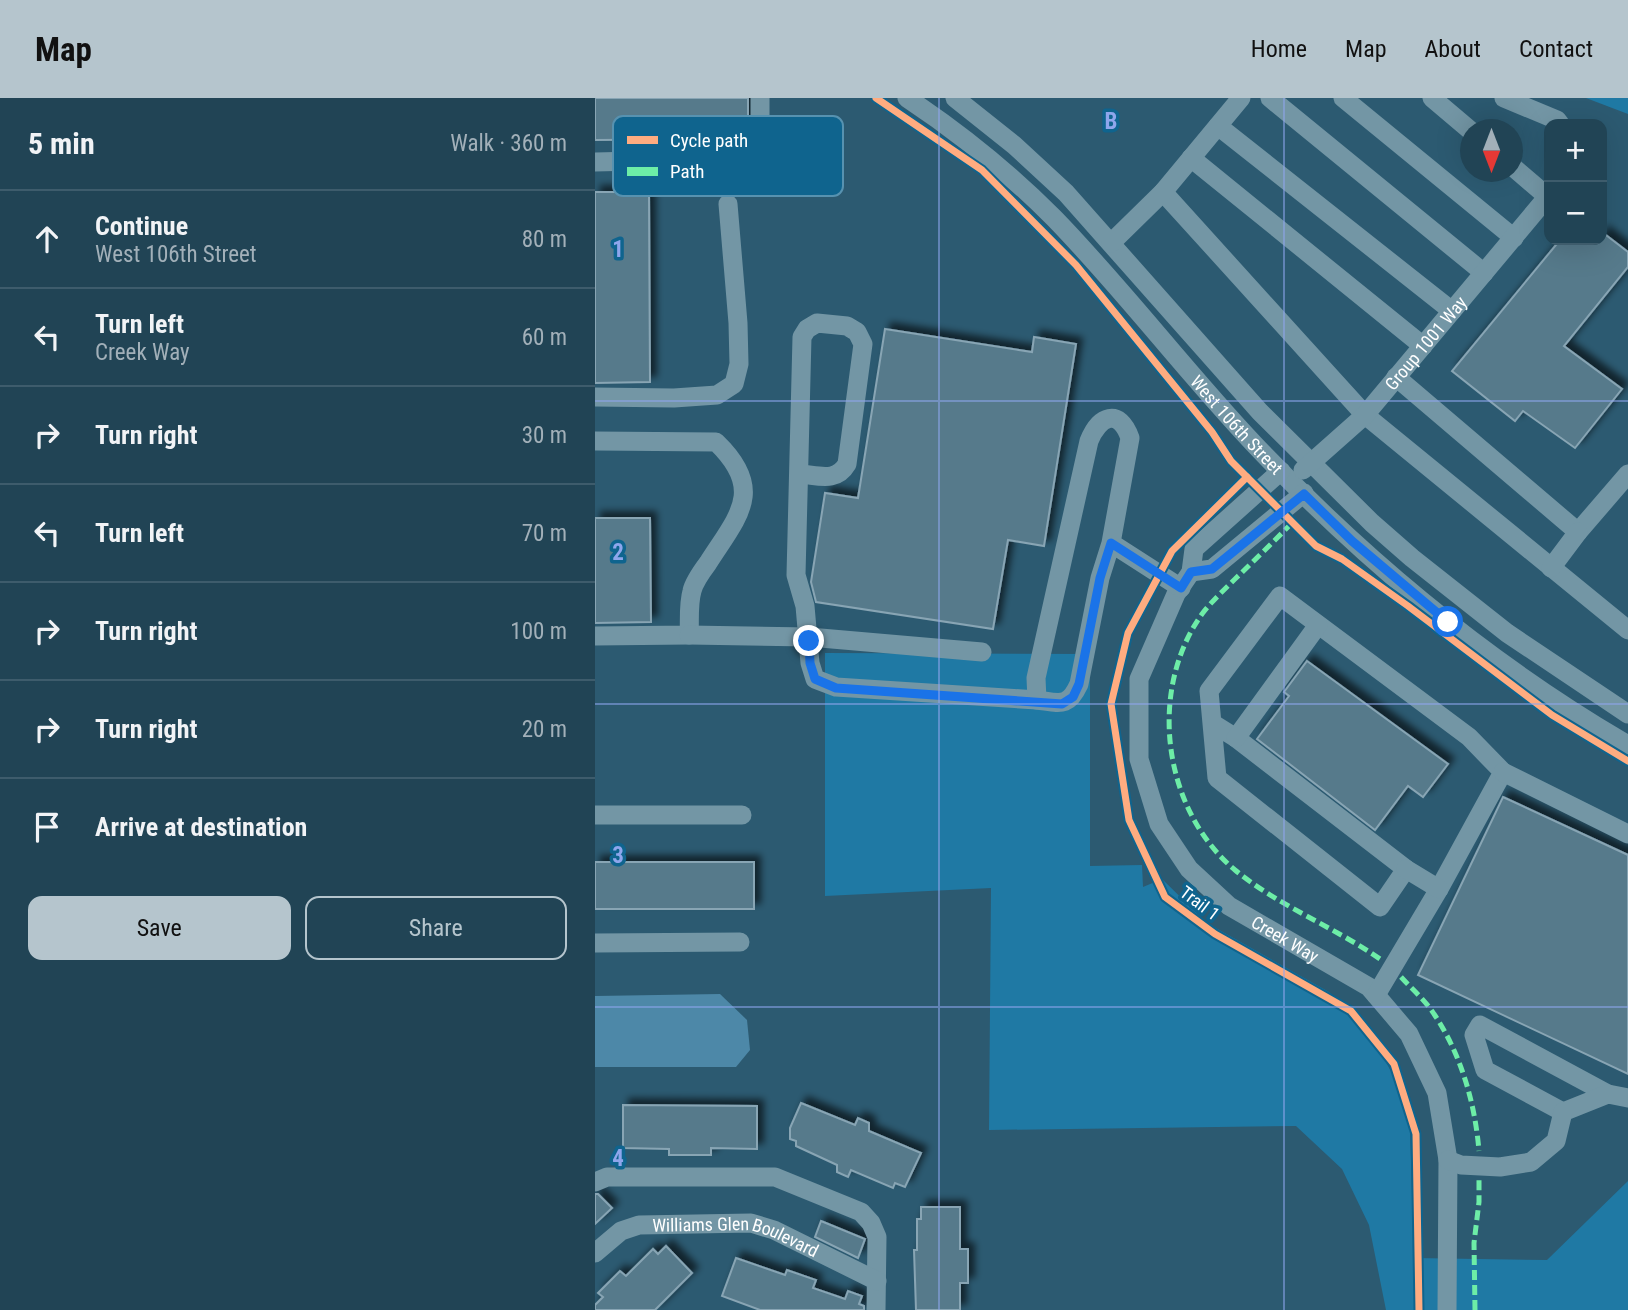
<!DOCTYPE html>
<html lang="en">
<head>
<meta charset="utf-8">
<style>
	body { margin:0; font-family:"Roboto Condensed",sans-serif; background:#2d4e5f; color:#f1f3f6 }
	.controls { position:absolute; right:21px; top:21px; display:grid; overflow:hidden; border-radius:14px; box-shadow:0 7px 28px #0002 }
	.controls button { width:63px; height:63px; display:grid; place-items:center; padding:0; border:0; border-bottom:2px solid #3e5c6c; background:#214455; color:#f1f3f6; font:35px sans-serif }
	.compass { position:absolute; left:865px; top:21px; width:63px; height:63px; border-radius:50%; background:#214455; box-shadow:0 7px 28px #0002; rotate:180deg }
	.stop { position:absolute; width:21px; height:21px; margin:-16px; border:5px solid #1a73e8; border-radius:50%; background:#fff }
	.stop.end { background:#1a73e8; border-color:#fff; box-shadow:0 2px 7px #0008 }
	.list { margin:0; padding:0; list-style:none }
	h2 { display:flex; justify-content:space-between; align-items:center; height:91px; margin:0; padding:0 28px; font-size:30px }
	h2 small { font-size:23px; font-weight:400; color:#a2b0b9 }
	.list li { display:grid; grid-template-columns:46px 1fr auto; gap:21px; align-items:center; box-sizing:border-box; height:98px; padding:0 28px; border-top:2px solid #3e5c6c }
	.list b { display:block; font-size:26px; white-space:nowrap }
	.list p { margin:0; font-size:23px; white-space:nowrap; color:#a2b0b9 }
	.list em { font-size:23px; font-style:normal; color:#a2b0b9 }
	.actions { display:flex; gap:14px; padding:21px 28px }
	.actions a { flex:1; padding:16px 0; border:2px solid #b5c5cd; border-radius:14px; text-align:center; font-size:24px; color:#b5c5cd }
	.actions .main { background:#b5c5cd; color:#111 }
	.icon { flex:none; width:38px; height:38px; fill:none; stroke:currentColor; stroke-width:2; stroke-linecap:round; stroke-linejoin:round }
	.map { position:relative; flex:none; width:1033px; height:1212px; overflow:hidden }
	header { display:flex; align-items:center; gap:42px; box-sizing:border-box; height:98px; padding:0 35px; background:#b5c5cd; color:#111 }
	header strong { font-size:33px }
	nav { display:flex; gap:38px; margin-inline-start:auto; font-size:24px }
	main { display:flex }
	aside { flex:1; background:#214455 }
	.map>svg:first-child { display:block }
	.green { fill:#1f79a4 }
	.water { fill:#4d88a8 }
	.building { fill:#577a8b; stroke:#88a5b4; stroke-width:2; filter:url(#shadow) }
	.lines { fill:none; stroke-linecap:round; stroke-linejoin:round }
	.minor { stroke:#7396a5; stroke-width:19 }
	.quiet { stroke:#6deda7; stroke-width:5; stroke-dasharray:10 5; stroke-linecap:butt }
	.cycleway-casing { stroke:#0f648e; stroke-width:11 }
	.cycleway { stroke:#ffac80; stroke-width:7 }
	.route { stroke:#1a73e8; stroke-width:9 }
	.grid { fill:none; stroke:#8ea6ec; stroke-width:2; stroke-opacity:0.55 }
	.labels { text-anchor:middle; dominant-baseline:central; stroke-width:7; stroke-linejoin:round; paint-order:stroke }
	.street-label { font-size:18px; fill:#fff; stroke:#0f648e }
	.key { fill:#0f648e; stroke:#5792b0; stroke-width:2 }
	.key-label { font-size:19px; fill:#fff }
	.grid-label { font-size:23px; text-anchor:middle; font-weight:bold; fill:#8ea6ec; stroke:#0f648e; stroke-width:7; stroke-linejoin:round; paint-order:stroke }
</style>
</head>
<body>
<header>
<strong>Map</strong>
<nav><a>Home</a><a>Map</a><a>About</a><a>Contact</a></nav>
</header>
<main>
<aside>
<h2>5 min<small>Walk · 360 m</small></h2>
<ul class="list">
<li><svg class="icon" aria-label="ahead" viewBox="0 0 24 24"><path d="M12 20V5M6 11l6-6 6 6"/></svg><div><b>Continue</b><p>West 106th Street</p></div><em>80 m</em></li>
<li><svg class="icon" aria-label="left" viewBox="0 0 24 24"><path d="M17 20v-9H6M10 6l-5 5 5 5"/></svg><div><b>Turn left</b><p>Creek Way</p></div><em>60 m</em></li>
<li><svg class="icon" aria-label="right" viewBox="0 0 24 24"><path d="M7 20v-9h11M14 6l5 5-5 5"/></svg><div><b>Turn right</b></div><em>30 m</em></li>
<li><svg class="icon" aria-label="left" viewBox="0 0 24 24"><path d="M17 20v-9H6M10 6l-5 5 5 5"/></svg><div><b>Turn left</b></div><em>70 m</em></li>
<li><svg class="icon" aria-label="right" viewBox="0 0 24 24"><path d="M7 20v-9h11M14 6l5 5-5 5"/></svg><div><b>Turn right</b></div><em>100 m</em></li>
<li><svg class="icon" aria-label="right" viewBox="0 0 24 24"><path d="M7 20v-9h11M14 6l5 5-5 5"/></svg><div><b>Turn right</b></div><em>20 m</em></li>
<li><svg class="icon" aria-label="arrive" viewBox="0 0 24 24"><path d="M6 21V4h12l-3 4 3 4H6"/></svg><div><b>Arrive at destination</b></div></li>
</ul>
<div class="actions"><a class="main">Save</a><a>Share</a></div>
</aside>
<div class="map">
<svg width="1033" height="1212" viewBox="0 0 1033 1212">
	<defs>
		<filter id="shadow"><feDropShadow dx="6" dy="-6" stdDeviation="3.5" flood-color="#0009"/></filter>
	</defs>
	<rect width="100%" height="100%" fill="#2c5a71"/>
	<g class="green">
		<polygon points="991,0 1033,0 1033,16"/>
		<polygon points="230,555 495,556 495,768 547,767 548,789 567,781 612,825 734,894 773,931 798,977 815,1030 819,1160 952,1162 1033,1083 1033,1212 791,1212 774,1127 747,1071 701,1028 394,1032 396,790 230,798"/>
	</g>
	<polygon class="water" points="125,896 152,922 155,952 141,969 0,969 0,898"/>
	<g class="building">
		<polygon points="0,0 153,0 153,34 147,41 0,42"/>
		<polygon points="0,94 54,94 55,284 0,285"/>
		<polygon points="1007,134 1033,154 1033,169 969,248 1027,291 980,350 928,313 920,323 857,273 965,142 1007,142"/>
		<polygon points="290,231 437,254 439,239 481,246 449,448 413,442 398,531 221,504 216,484 230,395 263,400"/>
		<polygon points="0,420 55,420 56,524 0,525"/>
		<polygon points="712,563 853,666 828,699 813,688 780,732 662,641 694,598 689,594"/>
		<polygon points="908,699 1033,757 1033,976 823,877"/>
		<rect x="0" y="764" width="159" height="47"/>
		<polygon points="206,1005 260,1027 263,1020 274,1025 274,1033 326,1055 310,1089 300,1085 298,1090 256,1072 253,1079 242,1074 242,1067 201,1048 201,1043 195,1041 195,1030"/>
		<polygon points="28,1007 162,1008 162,1051 116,1050 116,1057 74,1057 74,1051 28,1050"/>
		<polygon points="0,1096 3,1096 17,1110 0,1126"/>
		<polygon points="326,1109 365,1109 365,1151 373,1151 373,1185 365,1185 365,1212 321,1212 319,1152 322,1152 322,1121 326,1121"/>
		<polygon points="226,1123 270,1141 263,1160 220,1139"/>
		<polygon points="71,1148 97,1175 60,1212 0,1212 0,1207 8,1199 3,1195 25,1173 31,1178 58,1151 63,1156"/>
		<polygon points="141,1160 190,1177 192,1172 221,1182 218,1190 250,1201 253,1193 267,1198 264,1206 269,1208 269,1212 165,1212 127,1198"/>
	</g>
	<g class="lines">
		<g class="minor">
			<path id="s1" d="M312 0C365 35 414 75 459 120 529 192 590 273 659 346 769 462 894 566 1033 647"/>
			<polyline points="360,0 419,47 471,95 665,314 777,425 817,460 912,535 1033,616"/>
			<polyline points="675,0 889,175"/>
			<polyline points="748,0 919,140"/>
			<polyline points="837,0 876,33"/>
			<polyline points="909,0 962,22 965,26"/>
			<polyline points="623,28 857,213"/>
			<polyline points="596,60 828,248"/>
			<polyline points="0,64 123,61 153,53 165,38 165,0"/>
			<polyline points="918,69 953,99"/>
			<polyline points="568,94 770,317 1033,532"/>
			<polyline points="516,145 568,94 646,0"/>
			<polyline points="801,279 983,434 1033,376"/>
			<polyline points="0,299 79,300 122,297 139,286 144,266 143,225 133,106"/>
			<path d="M0 343 121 344C171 392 143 418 113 465 107 473 99 484 97 493 93 507 95 523 94 537L0 538"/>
			<path id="s2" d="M708 372 770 317 954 97"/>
			<path id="s3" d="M686 373 599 451 596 474 581 496 544 581V661L564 726 594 771 634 808 774 889 814 936 842 995 853 1062 852 1212"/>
			<path d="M204 376C223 377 241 385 252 366L268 246 262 234 252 228 222 225 212 231 207 239 201 477 210 508 215 565 220 581 241 589 442 602"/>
			<path d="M516 445 505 480 484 586C473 610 465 605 442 602L441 580 494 343C504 318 524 309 535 340L516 445 586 490"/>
			<polyline points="956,470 983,434"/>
			<polyline points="596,474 617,471 709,395"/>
			<polyline points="94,537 214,539 387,554"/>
			<polyline points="617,625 641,640 811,771 785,809 622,680 614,593 685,498 874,639 908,674 844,791 781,897"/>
			<polyline points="641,640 723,527"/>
			<polyline points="908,674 1033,736"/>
			<polyline points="0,717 147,717"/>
			<polyline points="811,771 844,791"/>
			<polyline points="0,845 145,844"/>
			<polyline points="968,1014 890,972 879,937 885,927 1013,996"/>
			<polyline points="853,1062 866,1067 905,1069 936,1064 961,1043 968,1014 1013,996 1033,1000"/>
			<polyline points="0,1084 12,1079 180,1079 266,1114 276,1125 282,1139 281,1212"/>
			<path id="s4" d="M0 1155 26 1133 44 1127 156 1125 179 1132 282 1183"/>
		</g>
		<g class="quiet">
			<path d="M697 425C678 444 659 463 640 481 629 492 617 503 607 516 552 593 568 712 640 772 682 807 739 829 785 861"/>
			<path d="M806 879C817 891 830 902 839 916 866 956 880 1005 884 1053"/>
			<polyline points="880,1212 879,1145 884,1104 884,1082"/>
		</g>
		<g class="cycleway-casing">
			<g id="cycleway">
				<polyline points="281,0 387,72 481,167 617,334 636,363 721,448 747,461 813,508 957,617 1033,663"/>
				<polyline points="652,379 577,453 533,535 516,606 534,722 570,799 620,836 756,913 799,966 821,1036 824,1212"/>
			</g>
		</g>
		<use href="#cycleway" class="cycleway"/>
	</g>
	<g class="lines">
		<polyline class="route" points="214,543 215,565 220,581 241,590 467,606 478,599 484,586 505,480 516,445 586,490 596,474 617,471 709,396 757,443 853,524"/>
	</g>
	<path class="grid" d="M344 0V1212M689 0V1212M0 303H1033M0 606H1033M0 909H1033"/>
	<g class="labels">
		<g class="street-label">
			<text stroke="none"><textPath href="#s2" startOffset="177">Group 1001 Way</textPath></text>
			<text stroke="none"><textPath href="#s1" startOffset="466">West 106th Street</textPath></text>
			<text transform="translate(605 805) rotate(37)">Trail 1</text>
			<text stroke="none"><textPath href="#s3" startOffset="581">Creek Way</textPath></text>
			<text stroke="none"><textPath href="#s4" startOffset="152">Williams Glen Boulevard</textPath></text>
		</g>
	</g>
	<rect x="18" y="18" width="230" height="80" rx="10" class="key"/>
	<rect x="32" y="38" width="31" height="8" fill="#ffac80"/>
	<rect x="32" y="69" width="31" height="9" fill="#6deda7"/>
	<g class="key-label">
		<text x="75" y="49">Cycle path</text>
		<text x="75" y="80">Path</text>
	</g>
	<g class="grid-label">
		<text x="516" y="31">B</text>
		<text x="23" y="159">1</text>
		<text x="23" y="462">2</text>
		<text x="23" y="765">3</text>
		<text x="23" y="1068">4</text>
	</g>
</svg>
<div class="controls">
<button>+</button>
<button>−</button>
</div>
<svg class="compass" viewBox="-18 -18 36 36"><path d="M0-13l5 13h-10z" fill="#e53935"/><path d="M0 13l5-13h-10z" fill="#a2b0b9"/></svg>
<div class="stop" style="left:853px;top:524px"></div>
<div class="stop end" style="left:214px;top:543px"></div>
</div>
</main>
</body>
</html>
